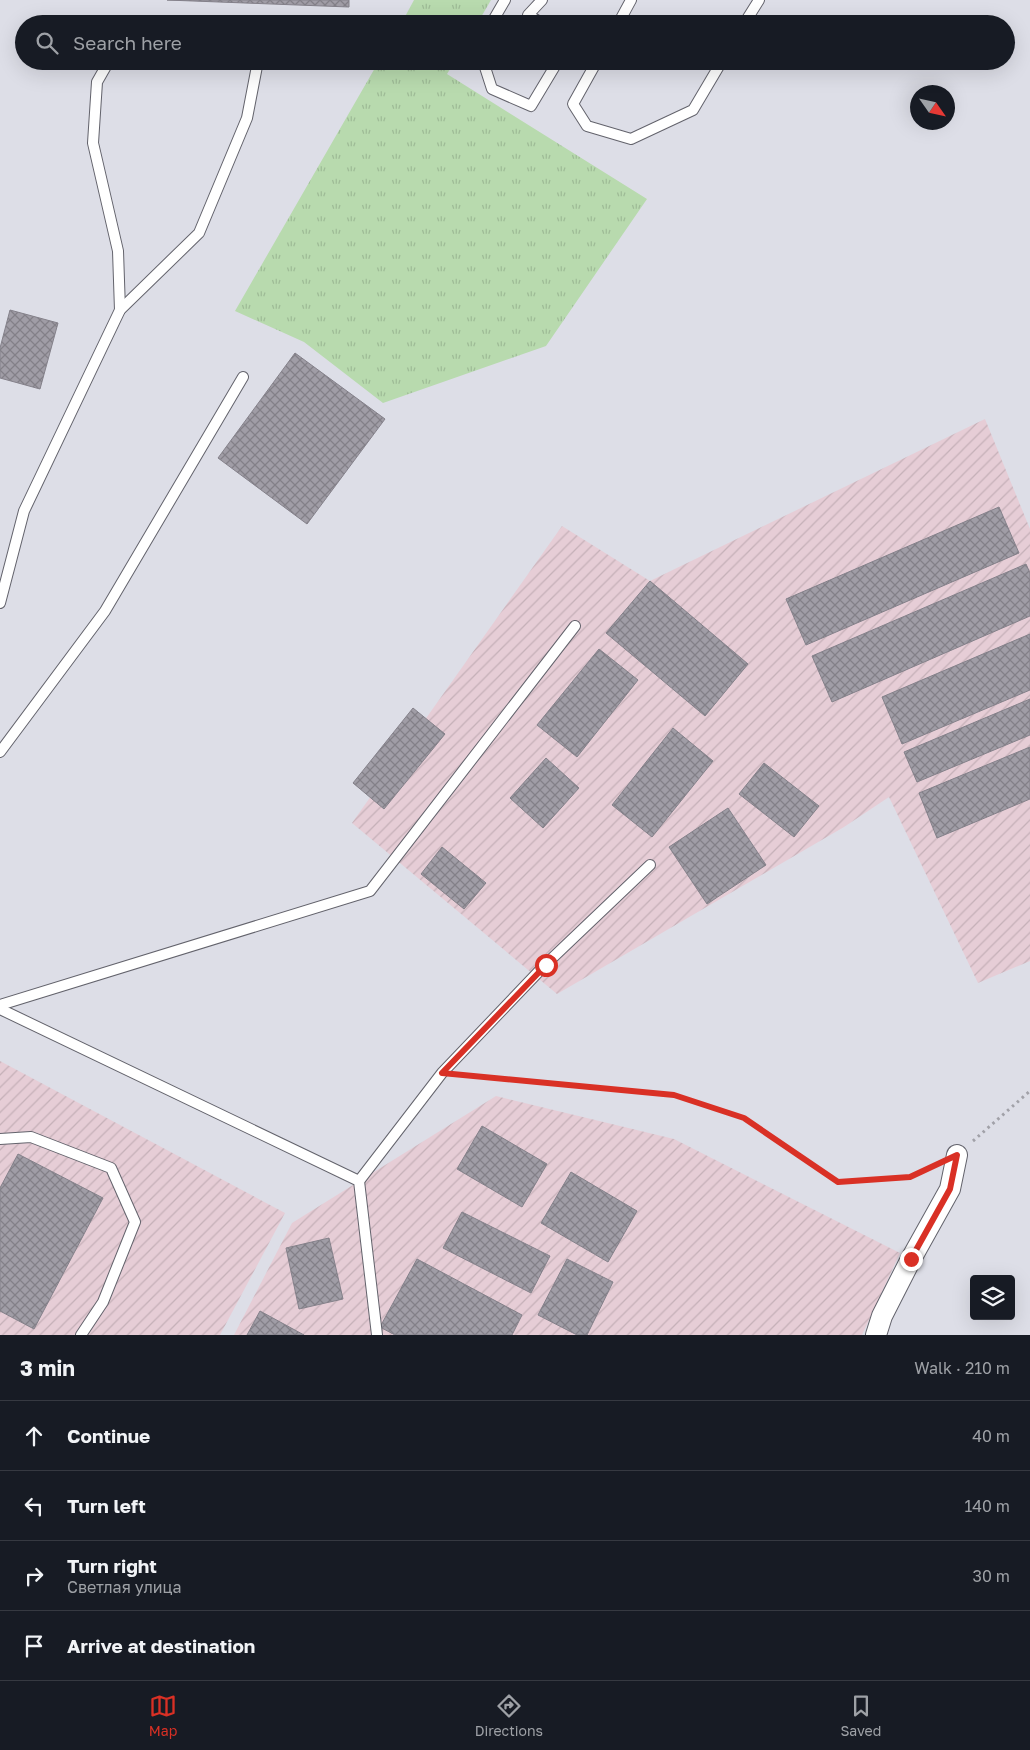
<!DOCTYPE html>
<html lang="en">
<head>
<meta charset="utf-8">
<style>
	body { margin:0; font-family:"Golos Text",sans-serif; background:#242831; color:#f1f3f6 }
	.controls { position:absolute; right:15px; bottom:15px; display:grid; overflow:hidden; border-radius:5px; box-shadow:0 5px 20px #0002 }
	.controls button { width:45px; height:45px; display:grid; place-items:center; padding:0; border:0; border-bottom:1px solid #363941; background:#171b24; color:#f1f3f6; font:25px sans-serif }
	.compass { position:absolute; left:910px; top:85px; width:45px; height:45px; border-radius:50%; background:#171b24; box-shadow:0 5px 20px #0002; rotate:124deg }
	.stop { position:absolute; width:15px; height:15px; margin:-11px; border:4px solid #d93025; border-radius:50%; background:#fff }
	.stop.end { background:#d93025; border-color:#fff; box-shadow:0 1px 5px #0008 }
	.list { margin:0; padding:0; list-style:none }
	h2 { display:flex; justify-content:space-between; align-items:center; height:65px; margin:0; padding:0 20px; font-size:21px }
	h2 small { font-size:16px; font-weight:400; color:#9ea1a6 }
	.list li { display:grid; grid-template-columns:32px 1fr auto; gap:15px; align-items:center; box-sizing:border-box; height:70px; padding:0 20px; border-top:1px solid #363941 }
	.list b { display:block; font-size:19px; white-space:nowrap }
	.list p { margin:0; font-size:16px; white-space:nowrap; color:#9ea1a6 }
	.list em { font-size:16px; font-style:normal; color:#9ea1a6 }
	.icon { flex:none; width:28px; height:28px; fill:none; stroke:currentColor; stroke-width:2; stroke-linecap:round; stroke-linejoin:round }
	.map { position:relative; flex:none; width:1030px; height:1335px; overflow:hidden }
	.search { position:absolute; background:#171b24; box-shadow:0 5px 20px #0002; left:15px; right:15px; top:15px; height:55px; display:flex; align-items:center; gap:12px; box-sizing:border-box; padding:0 18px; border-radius:28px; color:#9ea1a6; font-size:19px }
	.sheet { height:345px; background:#171b24 }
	nav { display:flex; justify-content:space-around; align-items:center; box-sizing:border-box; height:70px; border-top:1px solid #363941; background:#171b24; font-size:14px; color:#9ea1a6 }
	nav a { display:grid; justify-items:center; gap:2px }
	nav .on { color:#d93025 }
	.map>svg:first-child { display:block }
	.industrial { fill:url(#industrial-furrows) }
	.grass { fill:url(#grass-tufts) }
	.building { fill:url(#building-cross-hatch); stroke:#84818a }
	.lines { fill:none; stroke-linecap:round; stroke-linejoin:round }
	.service-casing { stroke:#63636c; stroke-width:12 }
	.minor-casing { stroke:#63636c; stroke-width:22 }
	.path { stroke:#a1a1a8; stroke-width:3; stroke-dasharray:2.5 4; stroke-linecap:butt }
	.service { stroke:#fff; stroke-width:10 }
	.minor { stroke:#fff; stroke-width:20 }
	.route { stroke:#d93025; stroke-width:6 }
</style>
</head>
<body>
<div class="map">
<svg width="1030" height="1335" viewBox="0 0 1030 1335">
	<defs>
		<pattern id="industrial-furrows" width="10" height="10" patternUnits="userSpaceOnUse" patternTransform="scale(1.25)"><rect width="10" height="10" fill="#e6cdd6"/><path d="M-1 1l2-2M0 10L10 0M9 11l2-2" fill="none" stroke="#c5b0b8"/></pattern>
		<pattern id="grass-tufts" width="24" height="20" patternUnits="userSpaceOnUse" patternTransform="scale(1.25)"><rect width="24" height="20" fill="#b8daae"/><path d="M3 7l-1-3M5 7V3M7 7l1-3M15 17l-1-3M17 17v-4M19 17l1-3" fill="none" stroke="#9ebb96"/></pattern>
		<pattern id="building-cross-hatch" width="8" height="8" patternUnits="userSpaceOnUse" patternTransform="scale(1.25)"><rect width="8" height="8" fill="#a09da6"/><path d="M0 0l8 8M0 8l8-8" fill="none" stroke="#838088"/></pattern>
	</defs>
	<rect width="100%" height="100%" fill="#dddee7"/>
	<g class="industrial">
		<polygon points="985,419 1030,529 1030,961 978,983 889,797 844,827 557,994 352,823 562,526 650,581"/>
		<polygon points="0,1061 285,1213 220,1335 0,1335"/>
		<polygon points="496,1096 674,1139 900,1253 862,1335 234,1335 292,1223"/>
	</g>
	<g class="grass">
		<polygon points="414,0 491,0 477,24 401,24"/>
		<polygon points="379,61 455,61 447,74 647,199 546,346 383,403 304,342 235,311"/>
	</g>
	<g class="building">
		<polygon points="167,0 349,0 349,7"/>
		<polygon points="10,310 58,323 40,389 0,378 0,348"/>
		<polygon points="295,353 385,419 307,524 218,458"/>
		<polygon points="999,507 1019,553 806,645 786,599"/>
		<polygon points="1026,564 1030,573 1030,616 832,702 812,656"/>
		<polygon points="650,581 748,664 705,716 606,633"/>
		<polygon points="1030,634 1030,690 902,744 882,697"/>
		<polygon points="599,649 638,680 577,757 537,725"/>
		<polygon points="1030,699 1030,735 917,782 904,752"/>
		<polygon points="413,708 445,734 384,809 353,783"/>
		<polygon points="673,728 713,761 652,837 612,805"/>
		<polygon points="1030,747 1030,799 937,838 919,793"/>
		<polygon points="546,758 579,788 543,828 510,798"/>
		<polygon points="764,763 819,806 794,837 739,794"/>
		<polygon points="728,808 766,865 707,904 669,847"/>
		<polygon points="442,847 486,883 464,909 421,874"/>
		<polygon points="482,1126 547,1164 522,1207 457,1169"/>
		<polygon points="18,1154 103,1198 34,1329 0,1311 0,1188"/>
		<polygon points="571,1172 637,1211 608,1262 541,1223"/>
		<polygon points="462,1212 550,1256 531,1293 443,1248"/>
		<polygon points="329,1238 343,1299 299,1309 286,1248"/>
		<polygon points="417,1259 522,1315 512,1335 395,1335 380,1327"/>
		<polygon points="567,1259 613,1282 587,1335 577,1335 538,1315"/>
		<polygon points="260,1311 304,1335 247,1335"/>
	</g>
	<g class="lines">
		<g class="service-casing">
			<g id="service">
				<polyline points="542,0 528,15 543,24"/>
				<polyline points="491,24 505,0"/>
				<polyline points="618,24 631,0"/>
				<polyline points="744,24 759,0"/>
				<polyline points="109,61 97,82 93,143 118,251 120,310"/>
				<polyline points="483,61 492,89 531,106 558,61"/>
				<polyline points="597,61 573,104 587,126 631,139 693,110 722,61"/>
				<polyline points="0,603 24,511 120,310 199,233 247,118 258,61"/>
				<polyline points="0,752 105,611 243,377"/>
				<polyline points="0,1005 370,891 575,626"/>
				<polyline points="0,1009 359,1181 377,1335"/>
				<polyline points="0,1139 31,1137 111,1168 135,1222 103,1302 81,1335"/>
				<polyline points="359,1181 442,1073 545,965 650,865"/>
			</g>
		</g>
		<g class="minor-casing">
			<polyline id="minor" points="876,1335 882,1316 911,1259 950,1189 957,1155"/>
		</g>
		<g class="path">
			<polyline points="465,1075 674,1095 744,1118 838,1182 910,1177 932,1167"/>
			<polyline points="973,1141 1030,1091"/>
		</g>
		<use href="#service" class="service"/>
		<use href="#minor" class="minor"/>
	</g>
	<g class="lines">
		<polyline class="route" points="546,965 442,1073 674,1095 744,1118 838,1182 910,1177 957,1155 950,1189 911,1259"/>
	</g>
</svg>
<div class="controls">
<button><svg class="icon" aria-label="layers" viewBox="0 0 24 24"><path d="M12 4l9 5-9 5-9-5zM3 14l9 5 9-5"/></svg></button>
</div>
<svg class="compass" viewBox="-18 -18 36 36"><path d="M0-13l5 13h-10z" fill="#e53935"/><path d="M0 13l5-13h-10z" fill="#9ea1a6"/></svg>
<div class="stop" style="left:546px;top:965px"></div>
<div class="stop end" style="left:911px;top:1259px"></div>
<div class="search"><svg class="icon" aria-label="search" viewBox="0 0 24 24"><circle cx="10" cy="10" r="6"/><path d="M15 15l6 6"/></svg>Search here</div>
</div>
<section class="sheet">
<h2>3 min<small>Walk · 210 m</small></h2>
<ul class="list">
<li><svg class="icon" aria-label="ahead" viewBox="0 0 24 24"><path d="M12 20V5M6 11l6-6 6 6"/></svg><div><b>Continue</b></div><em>40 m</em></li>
<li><svg class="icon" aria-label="left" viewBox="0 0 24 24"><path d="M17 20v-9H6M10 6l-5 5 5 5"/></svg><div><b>Turn left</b></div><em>140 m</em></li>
<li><svg class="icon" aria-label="right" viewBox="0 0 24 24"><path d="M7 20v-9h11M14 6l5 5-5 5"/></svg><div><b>Turn right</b><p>Светлая улица</p></div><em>30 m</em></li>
<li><svg class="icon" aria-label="arrive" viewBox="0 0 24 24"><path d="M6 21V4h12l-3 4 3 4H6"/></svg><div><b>Arrive at destination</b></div></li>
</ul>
</section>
<nav>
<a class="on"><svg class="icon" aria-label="map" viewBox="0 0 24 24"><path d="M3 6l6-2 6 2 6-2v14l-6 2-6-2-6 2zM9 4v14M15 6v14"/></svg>Map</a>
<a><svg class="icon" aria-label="directions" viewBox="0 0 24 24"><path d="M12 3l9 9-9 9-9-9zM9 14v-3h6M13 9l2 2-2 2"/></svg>Directions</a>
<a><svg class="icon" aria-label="saved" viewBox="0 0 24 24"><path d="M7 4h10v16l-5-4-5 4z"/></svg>Saved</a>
</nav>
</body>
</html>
